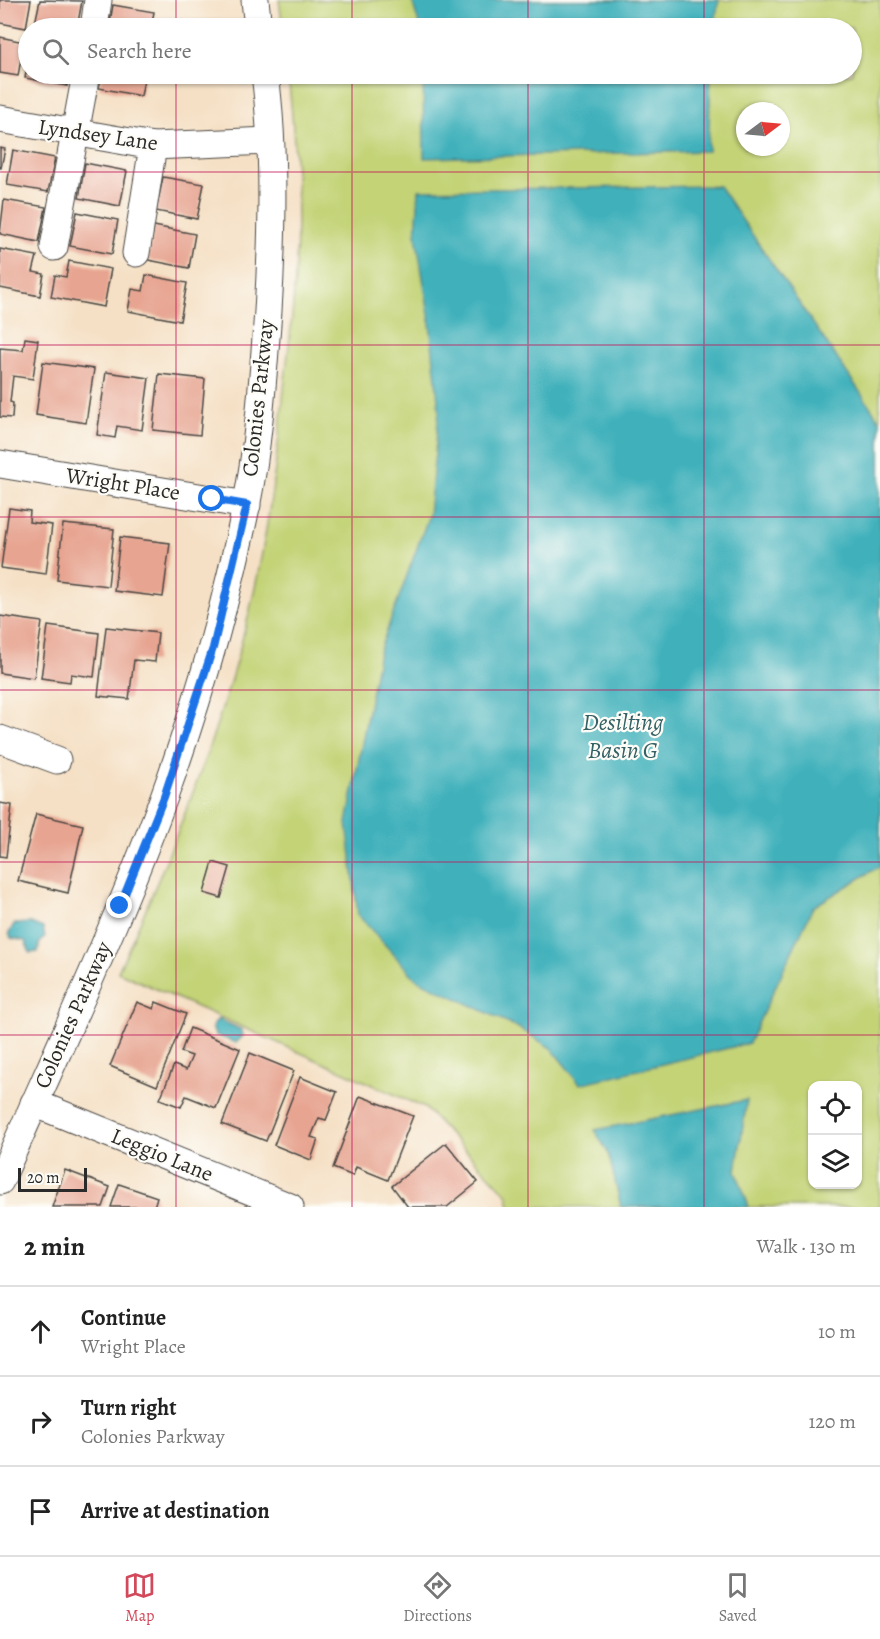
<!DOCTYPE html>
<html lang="en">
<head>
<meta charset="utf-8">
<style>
	body { margin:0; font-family:Alegreya,serif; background:#f2f2f2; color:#222 }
	.controls { position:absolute; right:18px; bottom:18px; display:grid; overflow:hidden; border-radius:12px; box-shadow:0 2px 4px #0004 }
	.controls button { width:54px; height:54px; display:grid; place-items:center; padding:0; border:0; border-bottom:2px solid #e0e0e0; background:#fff; color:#222; font:30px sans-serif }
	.compass { position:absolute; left:736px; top:102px; width:54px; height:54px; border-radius:50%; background:#fff; box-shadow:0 2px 4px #0004; rotate:74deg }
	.scale { position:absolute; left:18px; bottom:15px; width:69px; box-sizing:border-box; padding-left:6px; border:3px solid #2b2b2b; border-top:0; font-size:16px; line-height:21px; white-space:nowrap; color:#2b2b2b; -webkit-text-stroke:4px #fdfcf7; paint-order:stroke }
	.stop { position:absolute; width:18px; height:18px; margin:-14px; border:4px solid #1a73e8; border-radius:50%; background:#fff }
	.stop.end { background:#1a73e8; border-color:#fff; box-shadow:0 2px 6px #0008 }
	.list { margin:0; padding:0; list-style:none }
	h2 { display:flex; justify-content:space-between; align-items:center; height:78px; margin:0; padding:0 24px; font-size:26px }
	h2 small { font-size:20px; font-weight:400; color:#767676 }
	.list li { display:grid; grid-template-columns:39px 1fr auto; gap:18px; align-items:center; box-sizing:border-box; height:90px; padding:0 24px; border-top:2px solid #e0e0e0 }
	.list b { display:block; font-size:22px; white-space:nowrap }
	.list p { margin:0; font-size:20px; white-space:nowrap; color:#767676 }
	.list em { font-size:20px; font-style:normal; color:#767676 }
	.icon { flex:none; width:33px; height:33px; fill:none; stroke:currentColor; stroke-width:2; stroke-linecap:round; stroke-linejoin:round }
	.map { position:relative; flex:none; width:880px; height:1207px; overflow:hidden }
	.search { position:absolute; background:#fff; box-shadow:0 2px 4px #0004; left:18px; right:18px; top:18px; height:66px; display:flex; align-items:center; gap:15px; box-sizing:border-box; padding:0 21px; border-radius:33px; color:#767676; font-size:22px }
	.sheet { height:348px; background:#fff }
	nav { display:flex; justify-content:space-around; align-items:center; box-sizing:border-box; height:84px; border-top:2px solid #e0e0e0; background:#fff; font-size:16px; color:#767676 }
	nav a { display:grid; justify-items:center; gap:3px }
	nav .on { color:#d1495b }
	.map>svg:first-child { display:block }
	.green { fill:#c3d376; stroke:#777f50; stroke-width:1.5; fill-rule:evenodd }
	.water { fill:#41b1bb; stroke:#366e73; stroke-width:1.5 }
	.building { fill:#e7a491 }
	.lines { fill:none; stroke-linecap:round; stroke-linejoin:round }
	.minor-casing { stroke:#494642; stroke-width:29 }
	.minor { stroke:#fff; stroke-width:27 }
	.route { stroke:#1a73e8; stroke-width:8 }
	.grid { fill:none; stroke:#c2185b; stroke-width:1.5; stroke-opacity:0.55 }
	.labels { text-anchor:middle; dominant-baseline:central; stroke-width:4.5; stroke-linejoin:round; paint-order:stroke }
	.street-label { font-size:22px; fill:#2b2b2b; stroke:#fdfcf7 }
	.water-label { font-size:24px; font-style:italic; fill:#346165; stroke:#fdfcf7 }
</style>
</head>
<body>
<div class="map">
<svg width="880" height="1207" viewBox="0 0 880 1207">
	<rect width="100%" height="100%" fill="#fdfcf7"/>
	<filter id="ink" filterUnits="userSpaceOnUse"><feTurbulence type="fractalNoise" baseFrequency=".0167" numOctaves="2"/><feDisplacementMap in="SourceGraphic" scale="12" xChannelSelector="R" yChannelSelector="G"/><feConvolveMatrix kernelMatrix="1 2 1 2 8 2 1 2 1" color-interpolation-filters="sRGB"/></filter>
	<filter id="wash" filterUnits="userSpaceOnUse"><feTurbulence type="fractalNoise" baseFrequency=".008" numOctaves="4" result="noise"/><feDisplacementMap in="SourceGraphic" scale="24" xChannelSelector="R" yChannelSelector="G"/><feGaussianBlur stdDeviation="1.35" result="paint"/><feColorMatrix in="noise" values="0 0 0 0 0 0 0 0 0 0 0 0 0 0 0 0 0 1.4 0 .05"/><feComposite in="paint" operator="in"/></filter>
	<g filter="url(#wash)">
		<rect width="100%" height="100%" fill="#f5e0c5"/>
		<path class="green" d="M279 0H880V1207H510L508 1195 425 1108 118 972C171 855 221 731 251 605 268 535 277 461 284 389 288 352 293 315 295 278 300 210 295 141 288 74H852V28H283ZM745 111H781V147H745ZM812 1086H858V1184H812Z"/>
		<g class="water">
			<polygon points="412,0 719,0 714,28 420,28"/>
			<polygon points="423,74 711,74 708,151 424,158"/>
			<polygon points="719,186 880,421 880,866 813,907 749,1043 580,1084 551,1048 517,1027 416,979 358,915 347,823 379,652 429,515 439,410 429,314 416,236 419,190"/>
			<polygon points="31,923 43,928 45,937 40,942 38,952 30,953 25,941 11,938 9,933 14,924"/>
			<polygon points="218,1019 242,1030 243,1036 236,1043 215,1035 212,1027"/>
			<polygon points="747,1100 736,1171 749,1207 621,1207 609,1155 595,1130"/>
		</g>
		<g id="blocks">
			<g class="building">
				<polygon points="0,0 31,0 26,28 0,23"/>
				<polygon points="40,0 82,1 77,28 34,28"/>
				<polygon points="113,5 154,12 151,28 109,28"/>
				<polygon points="0,37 24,42 18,76 0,73"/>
				<polygon points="27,67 28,74 69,74 67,86 25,78"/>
				<polygon points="102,74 145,74 141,96 99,88"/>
				<polygon points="0,148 5,149 1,168 0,168"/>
				<polygon points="13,150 55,158 48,192 7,185"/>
				<polygon points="85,163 127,171 120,206 79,198"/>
				<polygon points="163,177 204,184 197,219 156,211"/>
				<polygon points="4,200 46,207 39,242 0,234"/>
				<polygon points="77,212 118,220 112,254 70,246"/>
				<polygon points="154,226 195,234 189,268 148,260"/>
				<polygon points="0,249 37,256 33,272 44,274 40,296 0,288"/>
				<polygon points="69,261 111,269 104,307 51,297 55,275 66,277"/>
				<polygon points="146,275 187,283 180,321 128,311 132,289 143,291"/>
				<polygon points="25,338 38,340 33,379 13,376 10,402 13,403 12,418 0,417 0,348 23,350"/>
				<polygon points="43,362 94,369 86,423 36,415"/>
				<polygon points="106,372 149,378 142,430 117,426 115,438 97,435"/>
				<polygon points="159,374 205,379 200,435 153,430"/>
				<polygon points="9,508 30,511 29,522 52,525 46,574 1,568"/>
				<polygon points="63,524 114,529 108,586 57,580"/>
				<polygon points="120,537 170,543 163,597 114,591"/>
				<polygon points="0,616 42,622 34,678 0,673"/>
				<polygon points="48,626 99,633 94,677 71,674 70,682 41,678"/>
				<polygon points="106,627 158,633 155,662 134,660 129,699 98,696"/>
				<polygon points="0,803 12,805 6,857 0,856"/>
				<polygon points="36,814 83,825 68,893 18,881"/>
				<polygon points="213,862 230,867 221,898 204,893"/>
				<polygon points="137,1002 154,1009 156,1002 186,1014 157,1086 110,1066"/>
				<polygon points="190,1028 240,1049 216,1108 186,1096 181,1107 160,1099 174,1065 186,1070 192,1056 181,1052"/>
				<polygon points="250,1053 294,1071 266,1141 222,1124"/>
				<polygon points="300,1077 337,1092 326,1120 319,1118 311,1137 318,1139 311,1160 274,1145"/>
				<polygon points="360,1096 413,1116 388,1180 356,1167 353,1176 333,1168"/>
				<polygon points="446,1143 478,1182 447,1207 408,1207 392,1186"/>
				<polygon points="65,1170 110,1187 103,1207 52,1207"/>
				<polygon points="119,1184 157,1197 154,1207 111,1207"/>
			</g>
		</g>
	</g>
	<g filter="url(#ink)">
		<use href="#blocks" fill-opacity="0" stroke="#494642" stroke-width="1.5"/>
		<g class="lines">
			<g class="minor-casing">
				<g id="minor">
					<polyline points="255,0 258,28"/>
					<polyline points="94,28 98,0"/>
					<polyline points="0,119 153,146 269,141"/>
					<polyline points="54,247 86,74"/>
					<polyline points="136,253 153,146"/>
					<polyline points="0,464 247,505"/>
					<polyline points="0,739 57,760"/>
					<polyline points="34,1103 290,1207"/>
					<path d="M0 1181C56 1054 116 927 164 797 198 703 226 605 246 507 259 443 263 376 268 311 273 233 275 151 265 74"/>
				</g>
			</g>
			<use href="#minor" class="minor"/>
		</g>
	</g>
	<g class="lines" filter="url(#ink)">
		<polyline class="route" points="120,906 164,797 213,648 247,505 212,499"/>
	</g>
	<path class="grid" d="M176 0V28M352 0V28M528 0V28M704 0V28M176 74V1207M352 74V1207M528 74V1207M704 74V1207M0 172H880M0 345H880M0 517H880M0 690H880M0 862H880M0 1035H880"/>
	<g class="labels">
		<g class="street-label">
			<text transform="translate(98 135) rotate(8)">Lyndsey Lane</text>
			<text transform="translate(258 398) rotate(-84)">Colonies Parkway</text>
			<text transform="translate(123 484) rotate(9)">Wright Place</text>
			<text transform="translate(73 1015) rotate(-66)">Colonies Parkway</text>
			<text transform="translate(162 1155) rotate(22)">Leggio Lane</text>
		</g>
		<g class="water-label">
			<text x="623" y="722">Desilting<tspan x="623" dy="28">Basin G</tspan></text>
		</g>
	</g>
</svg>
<div class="controls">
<button><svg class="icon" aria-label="locate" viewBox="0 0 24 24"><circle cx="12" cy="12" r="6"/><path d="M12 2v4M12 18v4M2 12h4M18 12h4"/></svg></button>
<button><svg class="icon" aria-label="layers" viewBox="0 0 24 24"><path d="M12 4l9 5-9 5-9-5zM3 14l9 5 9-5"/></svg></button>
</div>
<svg class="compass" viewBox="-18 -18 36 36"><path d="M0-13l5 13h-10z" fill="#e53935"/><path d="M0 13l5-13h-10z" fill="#767676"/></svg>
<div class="scale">20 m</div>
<div class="stop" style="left:212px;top:499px"></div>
<div class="stop end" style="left:120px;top:906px"></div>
<div class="search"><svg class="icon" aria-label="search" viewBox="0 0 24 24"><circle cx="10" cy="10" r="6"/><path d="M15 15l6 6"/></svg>Search here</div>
</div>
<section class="sheet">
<h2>2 min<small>Walk · 130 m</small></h2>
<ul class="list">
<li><svg class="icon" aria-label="ahead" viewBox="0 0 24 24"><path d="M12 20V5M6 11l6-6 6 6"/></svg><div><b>Continue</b><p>Wright Place</p></div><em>10 m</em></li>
<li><svg class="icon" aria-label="right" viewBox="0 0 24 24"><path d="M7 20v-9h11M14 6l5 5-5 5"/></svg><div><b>Turn right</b><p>Colonies Parkway</p></div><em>120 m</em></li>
<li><svg class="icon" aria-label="arrive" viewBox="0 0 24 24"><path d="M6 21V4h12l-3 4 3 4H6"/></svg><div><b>Arrive at destination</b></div></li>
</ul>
</section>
<nav>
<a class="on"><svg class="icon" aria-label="map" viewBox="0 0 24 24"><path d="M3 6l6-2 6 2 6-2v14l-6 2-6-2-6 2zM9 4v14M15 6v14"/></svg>Map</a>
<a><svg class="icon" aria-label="directions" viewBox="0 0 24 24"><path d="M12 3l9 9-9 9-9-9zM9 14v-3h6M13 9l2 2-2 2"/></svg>Directions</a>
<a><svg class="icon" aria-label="saved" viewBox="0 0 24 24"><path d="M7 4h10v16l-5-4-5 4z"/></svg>Saved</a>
</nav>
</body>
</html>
